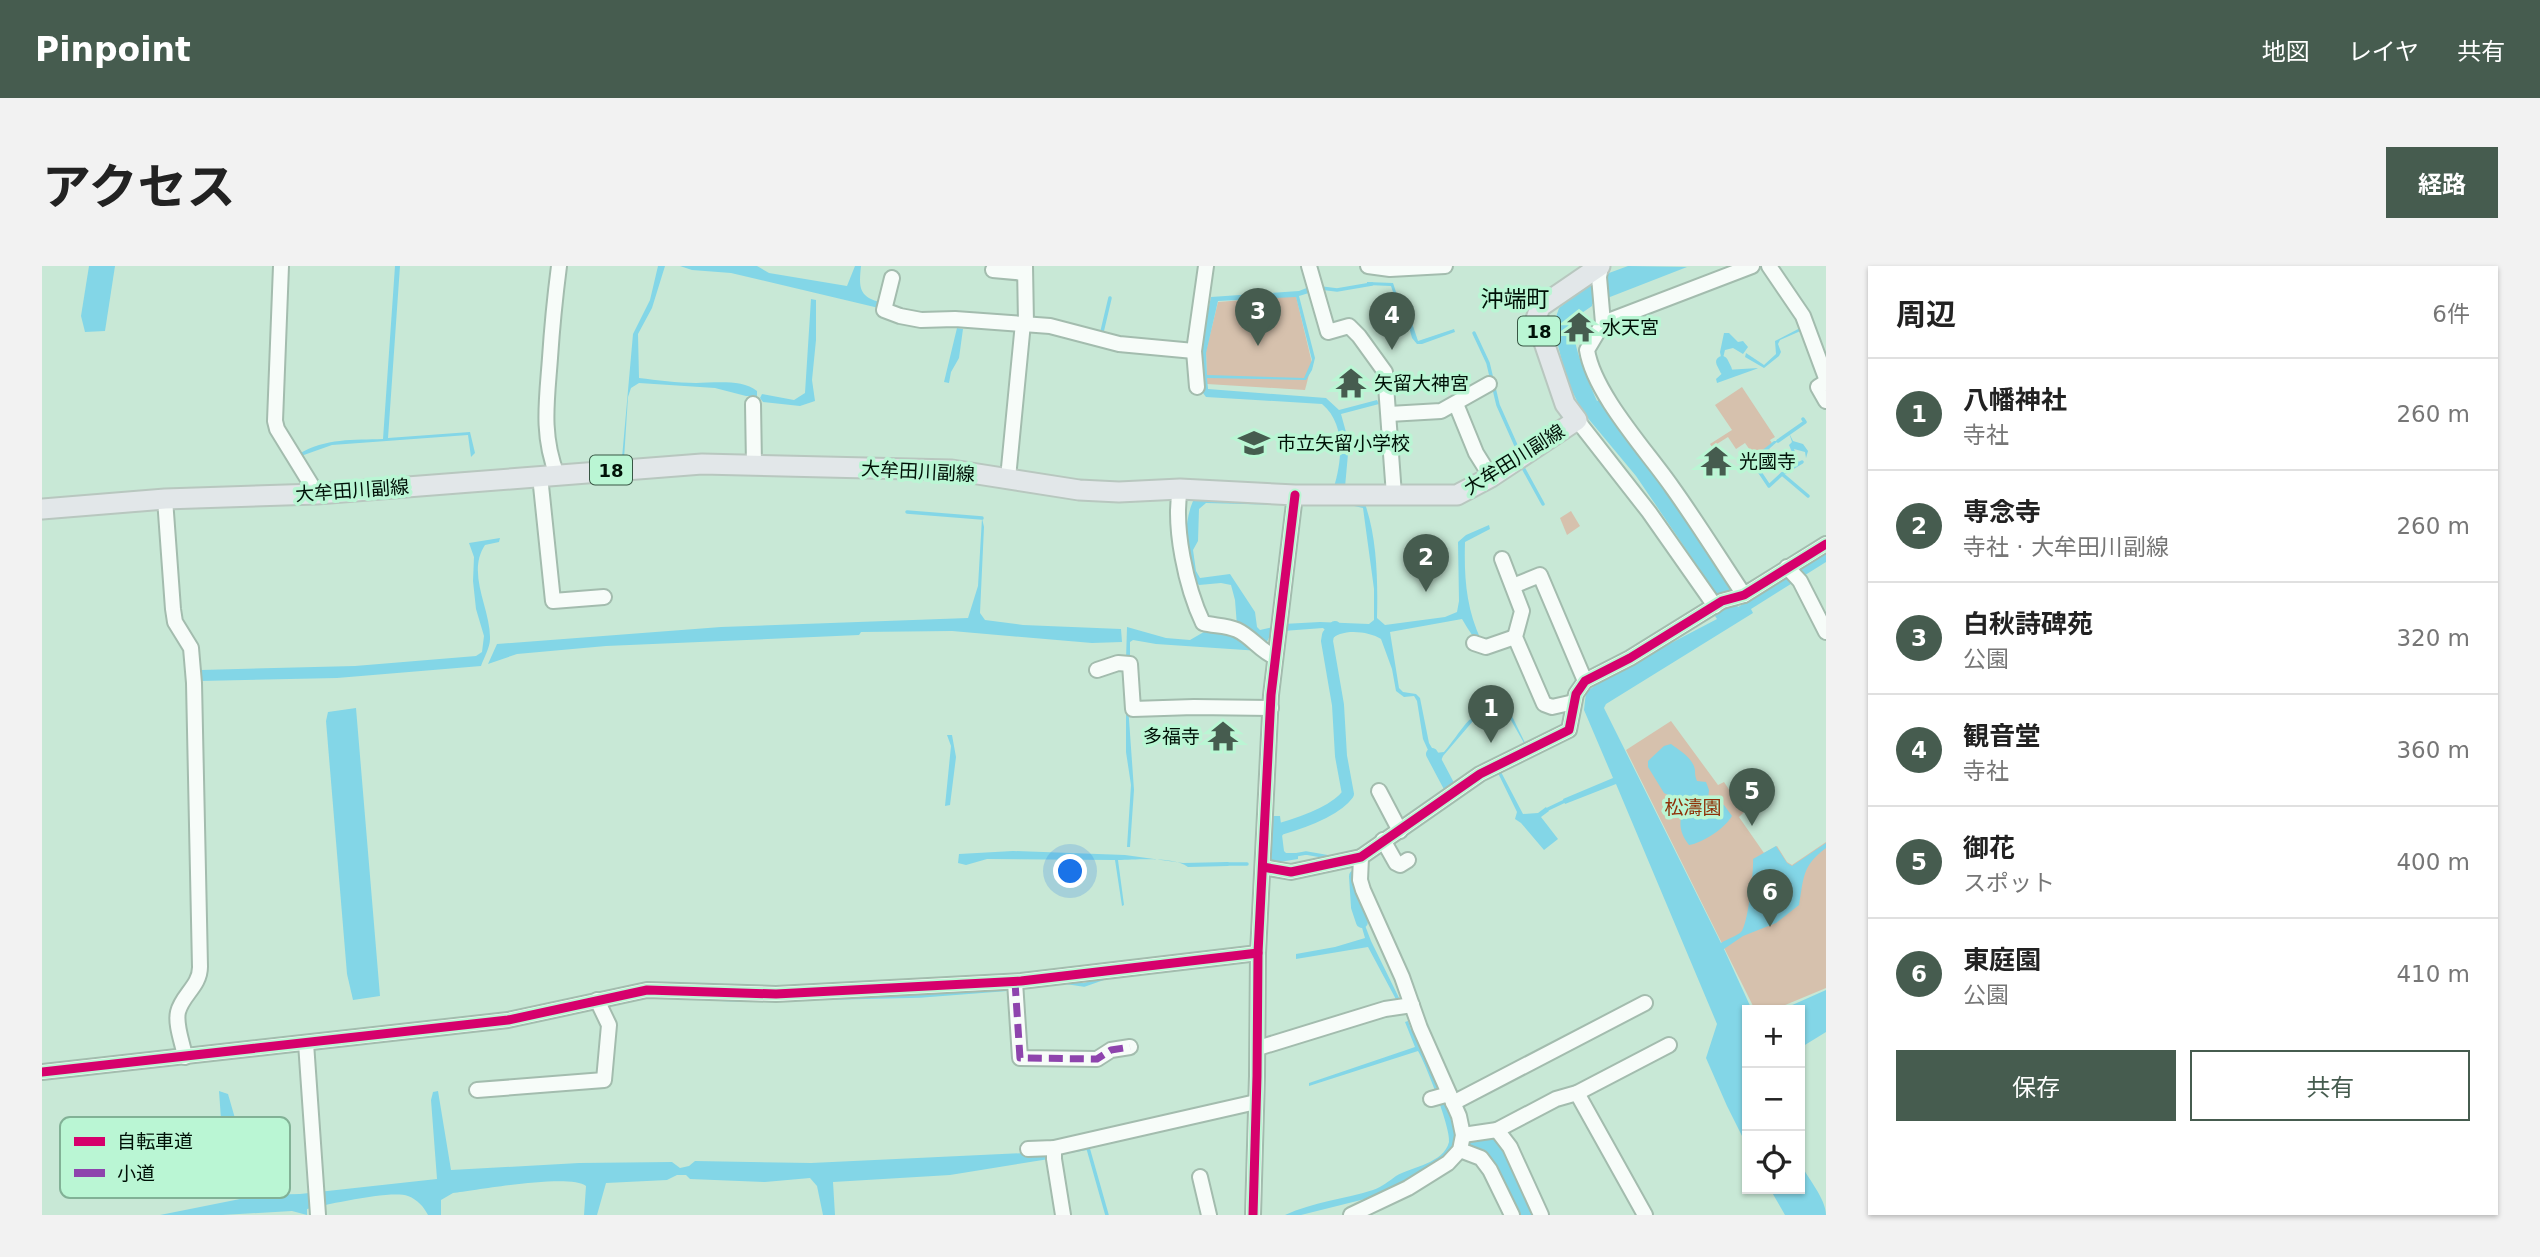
<!DOCTYPE html>
<html lang="ja">
<head>
<meta charset="utf-8">
<style>
	body { margin:0; font-family:"DejaVu Sans","Noto Sans JP",sans-serif; background:#f2f2f2; color:#222 }
	.controls { position:absolute; right:21px; bottom:21px; display:grid; overflow:hidden; border-radius:0px; box-shadow:0 2px 5px #0004 }
	.controls button { width:63px; height:63px; display:grid; place-items:center; padding:0; border:0; border-bottom:2px solid #e0e0e0; background:#fff; color:#222; font:35px sans-serif }
	.you { position:absolute; left:1029px; top:606px; width:24px; height:24px; margin:-18px; border:5px solid #fff; border-radius:50%; background:#1a73e8; box-shadow:0 0 0 10px #1a73e833 }
	.badge { display:grid; place-items:center; width:46px; height:46px; border-radius:50%; background:#465c4f; color:#fff; font-size:23px; font-weight:700 }
	.pin { position:absolute; translate:-50% -58px; filter:drop-shadow(0 2px 4px #0008) }
	.pin::after { content:''; position:absolute; top:37px; width:24px; height:21px; background:inherit; clip-path:polygon(0 0,100% 0,50% 100%) }
	.list { margin:0; padding:0; list-style:none }
	h2 { display:flex; justify-content:space-between; align-items:center; height:91px; margin:0; padding:0 28px; font-size:30px }
	h2 small { font-size:23px; font-weight:400; color:#767676 }
	.list li { display:grid; grid-template-columns:46px 1fr auto; gap:21px; align-items:center; box-sizing:border-box; height:112px; padding:0 28px; border-top:2px solid #e0e0e0 }
	.list b { display:block; font-size:26px; white-space:nowrap }
	.list p { margin:0; font-size:23px; white-space:nowrap; color:#767676 }
	.list em { font-size:23px; font-style:normal; color:#767676 }
	.actions { display:flex; gap:14px; padding:21px 28px }
	.actions a { flex:1; padding:16px 0; border:2px solid #465c4f; border-radius:0px; text-align:center; font-size:24px; color:#465c4f }
	.actions .main { background:#465c4f; color:#fff }
	.icon { flex:none; width:38px; height:38px; fill:none; stroke:currentColor; stroke-width:2; stroke-linecap:round; stroke-linejoin:round }
	.map { position:relative; flex:none; width:1784px; height:949px; overflow:hidden; border-radius:0px }
	header { display:flex; align-items:center; gap:42px; box-sizing:border-box; height:98px; padding:0 35px; background:#465c4f; color:#fff }
	header strong { font-size:33px }
	nav { display:flex; gap:38px; margin-inline-start:auto; font-size:24px }
	.intro { display:flex; align-items:center; justify-content:space-between; box-sizing:border-box; height:168px; padding:0 42px }
	h1 { margin:0; font-size:49px }
	.button { padding:18px 32px; border-radius:0px; background:#465c4f; color:#fff; font-size:24px; font-weight:700 }
	main { display:flex; gap:42px; padding:0 42px }
	aside { flex:1; background:#fff; border-radius:0px; box-shadow:0 2px 5px #0004 }
	.map>svg:first-child { display:block }
	.green { fill:#d6c1ad }
	.water { fill:#83d6e7; fill-rule:evenodd }
	.lines { fill:none; stroke-linecap:round; stroke-linejoin:round }
	.stream { stroke:#83d6e7; stroke-width:3.5 }
	.canal { stroke:#83d6e7; stroke-width:12 }
	.minor-casing { stroke:#a3bcae; stroke-width:18 }
	.major-casing { stroke:#b8c7bf; stroke-width:23 }
	.minor { stroke:#f7fcf9; stroke-width:14 }
	.major { stroke:#e2e7e9; stroke-width:19 }
	.quiet { stroke:#8e44ad; stroke-width:7; stroke-dasharray:14 7; stroke-linecap:butt }
	.cycleway-casing { stroke:#baf6d4; stroke-width:13 }
	.cycleway { stroke:#d6006c; stroke-width:9 }
	.labels { text-anchor:middle; dominant-baseline:central; stroke-width:7; stroke-linejoin:round; paint-order:stroke }
	.shield { fill:#baf6d4; stroke:#385644; stroke-width:2 }
	.shield-label { font-size:18px; font-weight:bold; fill:#001107 }
	.poi-label { font-size:19px; fill:#001107; stroke:#baf6d4; text-anchor:start }
	.street-label { font-size:19px; fill:#001107; stroke:#baf6d4 }
	.park-label { font-size:19px; fill:#8f3007; stroke:#baf6d4 }
	.quarter-label { font-size:23px; fill:#001107; stroke:#baf6d4 }
	.key { fill:#baf6d4; stroke:#82b196; stroke-width:2 }
	.key-label { font-size:19px; fill:#001107 }
</style>
</head>
<body>
<header>
<strong>Pinpoint</strong>
<nav><a>地図</a><a>レイヤ</a><a>共有</a></nav>
</header>
<div class="intro"><h1>アクセス</h1><a class="button">経路</a></div>
<main>
<div class="map">
<svg width="1784" height="949" viewBox="0 0 1784 949">
	<rect width="100%" height="100%" fill="#c8e8d6"/>
	<g class="green">
		<polygon points="1254,30 1270,97 1263,124 1165,118 1164,85 1176,36"/>
		<polygon points="1700,121 1733,171 1728,174 1731,179 1727,182 1729,185 1715,194 1703,177 1694,183 1686,171 1670,181 1668,178 1690,164 1673,139"/>
		<polygon points="1529,245 1538,260 1525,269 1518,252"/>
		<polygon points="1629,455 1676,519 1682,516 1702,546 1697,551 1722,587 1735,580 1745,596 1750,599 1784,576 1784,722 1731,744 1713,744 1584,484"/>
	</g>
	<g class="water">
		<polygon points="47,0 73,0 63,65 43,66 39,50"/>
		<path d="M353 0H358L346 172 428 166 433 187 429 191 426 169 290 179 259 190 257 188C283 172 312 174 341 173Z"/>
		<path d="M616 0H623L610 42 596 68 597 112C615 114 635 117 654 117 672 117 700 113 715 125V130H704L673 122 597 117 589 122 586 131 582 193 580 192 591 68 608 34Z"/>
		<path d="M638 0H715L727 7 805 20 813 0H819C817 20 816 31 838 36L841 43 689 7 650 4Z"/>
		<path d="M1586 0 1645 1 1550 38V40L1531 53C1530 81 1544 109 1555 135L1557 134 1635 242 1687 322 1696 341 1741 315 1784 284V296L1709 343 1711 347 1564 438 1562 442 1679 677C1685 673 1695 670 1699 666 1706 659 1712 603 1711 593L1734 580 1745 597 1750 600 1784 577V582C1760 600 1762 611 1757 639L1734 657 1701 670 1682 683 1710 744H1705V880L1685 840 1664 792 1675 758 1574 518 1523 538 1521 533 1571 512 1542 444 1544 426 1568 409 1675 353 1673 350 1684 342 1594 210 1540 145 1525 115 1511 60 1517 42 1547 18 1564 11 1567 7Z"/>
		<polygon points="1325,16 1351,17 1357,35 1366,45 1376,75 1412,63 1413,66 1380,78 1375,78 1370,72 1363,46 1354,35 1349,20 1325,19"/>
		<path d="M1267 21 1270 26 1257 30 1273 92 1270 104 1264 114 1165 112 1166 123 1284 132 1297 144 1335 134 1337 138 1299 148 1307 177 1303 221H1292C1300 194 1304 158 1280 138L1164 131 1161 127 1158 83 1169 31 1257 25ZM1254 31 1270 94 1262 112 1165 109 1164 87 1176 35Z"/>
		<polygon points="769,33 774,34 774,74 770,114 773,135 758,140 721,136 718,132 720,128 752,134 763,127"/>
		<polygon points="1762,60 1763,63 1738,74 1736,78 1739,86 1737,90 1722,102 1703,91 1704,87 1722,99 1734,88 1733,75"/>
		<polygon points="915,62 921,63 917,92 909,106 907,117 902,116"/>
		<polygon points="1682,67 1687,67 1696,76 1701,75 1706,81 1701,88 1691,82 1683,84 1680,96 1678,86"/>
		<polygon points="1716,102 1714,103 1675,117 1674,113 1684,104"/>
		<polygon points="1747,167 1751,175 1761,178 1766,185 1764,192 1763,186 1752,183 1757,197 1755,198 1747,179 1750,176"/>
		<polygon points="1732,175 1736,175 1720,189 1717,201 1710,205 1704,197"/>
		<path d="M1152 233 1242 237 1238 239 1164 237 1157 243 1156 275 1151 284 1154 305 1158 312 1188 308 1213 346 1215 361 1218 364 1231 361 1226 374 1221 379 1195 360 1193 334 1189 319 1179 317 1157 319C1140 301 1141 255 1152 233Z"/>
		<path d="M1322 235C1335 270 1336 314 1335 352L1343 359 1403 351 1415 346 1417 335 1416 276 1424 269 1447 259 1448 263 1423 276C1422 311 1424 342 1439 374L1443 375 1479 364 1508 435 1477 373C1440 379 1440 387 1420 353L1348 366 1357 422 1361 426 1374 428 1378 432 1387 477 1393 487 1402 486C1424 461 1429 435 1469 448L1485 481 1358 557 1408 522 1409 518 1482 477 1466 449 1437 448 1401 490 1395 504 1381 473 1375 435 1372 430 1362 431 1354 425 1350 403 1339 373C1326 365 1298 362 1288 375H1283V364L1281 362 1241 365V358L1278 356 1327 358 1332 354V323L1321 242 1299 237Z"/>
		<polygon points="940,252 942,261 938,347 943,354 981,359 1079,363 1080,376 1050,377 910,365 819,366 817,369 564,380 475,388 446,398 455,378 679,361 926,352 936,320"/>
		<path d="M458 272 457 276 443 279C424 308 449 343 448 373 448 381 442 392 439 400L295 412 158 415 159 404 313 400 434 390 440 386 442 370 434 343 431 315 432 291 427 277Z"/>
		<polygon points="1085,361 1124,372 1148,374 1167,363 1188,365 1218,385 1114,378 1091,374 1088,376 1088,395 1084,394"/>
		<polygon points="1084,411 1092,524 1088,581 1085,581 1089,519 1084,486"/>
		<polygon points="314,442 338,730 311,734 305,708 284,455 286,446"/>
		<polygon points="905,469 910,469 914,491 908,539 903,540 909,480"/>
		<path d="M1629 478C1637 484 1651 492 1653 504 1653 507 1653 511 1655 515L1664 516 1667 524 1665 542 1673 536 1682 539 1690 550C1683 562 1661 577 1647 579 1636 565 1637 555 1642 539L1640 535 1631 538 1626 529 1622 527 1606 501V495L1622 480Z"/>
		<polygon points="1458,504 1481,548 1496,547 1504,541 1507,545 1499,551 1516,573 1502,584 1479,557 1473,553 1475,546 1455,505"/>
		<polygon points="1231,550 1238,550 1239,558 1242,560 1248,559 1249,563 1240,569 1242,585 1244,587 1256,587 1256,593 1225,598 1225,590 1229,585"/>
		<path d="M971 585 1083 589 1141 597 1186 596 1188 598 1186 600 1146 601C1131 590 1094 594 1076 594L1082 639 1080 640 1073 594 945 593 924 599 916 597 917 588Z"/>
		<polygon points="1314,641 1316,641 1329,675 1360,738 1357,739 1326,681 1254,693 1254,688 1293,681 1323,672"/>
		<polygon points="1784,724 1784,766 1758,782 1758,744 1739,744"/>
		<path d="M1366 755 1369 764 1374 762 1417 869 1411 886 1382 907 1331 931 1259 949H1243C1271 936 1302 933 1331 924 1340 921 1347 915 1354 910 1370 901 1402 897 1407 876 1410 865 1383 796 1376 785L1267 820V817L1373 781 1363 756Z"/>
		<path d="M177 825 186 828 215 929 258 928 395 913 389 834 391 826 396 825 409 904 537 897 630 896 638 902 647 900 653 895 769 897 1005 886 1007 893 908 909 791 916 793 949H781L775 920 768 912 723 916 648 913 644 909H635L625 914 564 917 555 949H542L544 920C528 907 435 924 411 927L399 934V949H386C381 940 376 934 366 930 348 924 285 939 265 943V949L250 945 180 949H118L198 933 180 867Z"/>
		<polygon points="1443,870 1457,872 1495,949 1473,949 1424,883 1423,872"/>
		<path d="M1758 896C1765 912 1784 932 1784 949H1743L1728 923H1758Z"/>
	</g>
	<g class="lines">
		<g class="stream">
			<polyline points="1279,22 1295,24 1330,18"/>
			<polyline points="1432,67 1446,97 1456,139 1476,184"/>
			<polyline points="1059,70 1068,32"/>
			<polyline points="1736,175 1763,156 1761,153"/>
			<polyline points="1479,198 1501,238"/>
			<polyline points="1715,202 1727,220 1740,208 1766,230"/>
			<polyline points="1740,208 1760,196"/>
			<polyline points="865,246 940,252"/>
			<polyline points="1506,543 1525,534"/>
			<polyline points="1253,589 1264,587 1287,591"/>
			<polyline points="1184,598 1205,598"/>
			<polyline points="1022,716 1042,719 1062,712"/>
			<polyline points="792,732 878,730 969,723"/>
			<polyline points="672,733 697,734"/>
			<polyline points="1023,886 1046,882 1065,949"/>
		</g>
		<g class="canal">
			<polyline points="1680,96 1684,104"/>
			<polyline points="1390,488 1408,522"/>
			<path d="M1235 567V564C1256 558 1293 546 1306 528L1299 490 1296 439 1285 375 1286 369 1293 361"/>
			<polyline points="1313,610 1315,641 1320,656"/>
		</g>
		<g class="minor-casing">
			<g id="minor">
				<polyline points="239,0 233,155 235,163 275,228"/>
				<polyline points="983,0 984,57"/>
				<polyline points="1267,0 1286,66 1307,60 1317,70 1343,106 1352,229"/>
				<polyline points="1326,0 1348,3 1403,0"/>
				<path d="M1559 0 1557 11 1561 57 1545 84C1552 128 1605 185 1630 221 1655 256 1678 293 1702 329"/>
				<polyline points="1727,0 1761,50 1784,112"/>
				<polyline points="951,4 983,7"/>
				<polyline points="850,12 842,44 858,50 879,54 913,53 1008,60 1077,78 1152,85"/>
				<polyline points="1561,57 1710,0"/>
				<polyline points="1784,116 1776,121 1784,135"/>
				<polyline points="1155,121 1152,85 1164,0"/>
				<polyline points="711,138 712,199"/>
				<polyline points="1414,138 1434,187 1449,211"/>
				<polyline points="1347,148 1399,145 1447,118"/>
				<polyline points="1535,154 1607,246 1673,340"/>
				<path d="M515 209C499 168 505 134 508 92 510 61 513 31 517 0"/>
				<polyline points="498,210 511,335 562,331"/>
				<polyline points="966,212 981,57"/>
				<path d="M1138 223C1131 261 1144 321 1161 357 1172 360 1184 359 1195 364 1210 371 1218 385 1233 391"/>
				<path d="M123 233 131 343 133 356 149 382 152 417 158 701C158 720 140 729 136 746 133 759 141 778 143 791"/>
				<polyline points="1460,293 1480,345 1473,371 1502,438 1510,441 1532,436"/>
				<polyline points="1745,301 1758,315 1784,366"/>
				<polyline points="1471,320 1498,309 1543,415"/>
				<polyline points="1432,377 1444,381 1473,371"/>
				<polyline points="1055,404 1076,397 1088,398 1091,443 1152,441 1229,442"/>
				<polyline points="1337,525 1358,565"/>
				<polyline points="1341,574 1354,597 1358,599 1366,594"/>
				<polyline points="1221,601 1249,606 1319,591 1438,508 1527,464 1534,428 1543,415 1588,392 1680,335 1702,329 1784,278"/>
				<polyline points="973,716 978,792 1055,793 1069,784 1088,781"/>
				<polyline points="264,777 276,949"/>
				<polyline points="1216,782 1343,743 1370,739"/>
				<polyline points="0,806 466,754 605,724 734,728 979,715 1216,687"/>
				<polyline points="435,824 562,814 567,759 555,734"/>
				<polyline points="1535,827 1603,949"/>
				<polyline points="1389,833 1407,828"/>
				<polyline points="1411,837 1603,737"/>
				<polyline points="1455,864 1468,881 1499,949"/>
				<polyline points="1421,869 1455,864 1514,833 1535,827 1627,779"/>
				<polyline points="1012,882 1012,893 1021,949"/>
				<polyline points="986,883 1012,882 1214,836"/>
				<polyline points="1418,884 1439,892 1448,904 1470,949"/>
				<polyline points="1158,911 1167,949"/>
				<polyline points="1211,949 1215,810 1216,687 1229,429 1253,229"/>
				<polyline points="1309,949 1366,922 1406,897 1418,884 1421,869 1417,850 1378,762 1360,711 1321,624 1318,614 1319,591"/>
			</g>
		</g>
		<g class="major-casing">
			<polyline id="major" points="0,243 123,233 275,228 660,198 910,204 1037,224 1077,226 1138,223 1253,229 1415,229 1449,211 1535,154 1523,138 1494,53 1498,41 1558,0"/>
		</g>
		<use href="#minor" class="minor"/>
		<use href="#major" class="major"/>
		<polyline class="quiet" points="973,716 978,792 1055,793 1069,784 1088,781"/>
		<g class="cycleway-casing">
			<g id="cycleway">
				<polyline points="1221,601 1249,606 1319,591 1438,508 1527,464 1534,428 1543,415 1588,392 1680,335 1702,329 1784,278"/>
				<polyline points="0,806 466,754 605,724 734,728 979,715 1216,687"/>
				<polyline points="1211,949 1215,810 1216,687 1229,429 1253,229"/>
			</g>
		</g>
		<use href="#cycleway" class="cycleway"/>
	</g>
	<defs>
		<g id="temple-bare" transform="scale(2.415)"><path d="M0-6L5-2H3V0L6.5 2.5H4V6H1.5V3h-3V6H-4V2.5H-6.5L-3 0V-2H-5Z" fill="#465c4f" stroke="#baf6d4" stroke-width="2.5" paint-order="stroke"/></g>
		<g id="school-bare" transform="scale(2.415)"><path d="M0-5L7-2L0 1L-7-2ZM-4 1L0 2.5L4 1V4Q0 6-4 4Z" fill="#465c4f" stroke="#baf6d4" stroke-width="2.5" paint-order="stroke"/></g>
	</defs>
	<g fill-rule="evenodd">
		<use href="#temple-bare" x="1537" y="61"/>
		<use href="#temple-bare" x="1309" y="117"/>
		<use href="#school-bare" x="1212" y="177"/>
		<use href="#temple-bare" x="1674" y="195"/>
		<use href="#temple-bare" x="1181" y="470"/>
	</g>
	<g class="labels">
		<g class="shield">
			<rect x="1476" y="50.5" width="42" height="29" rx="5"/>
			<rect x="548" y="189.5" width="42" height="29" rx="5"/>
		</g>
		<g class="shield-label">
			<text x="1497" y="65">18</text>
			<text x="569" y="204">18</text>
		</g>
		<g class="poi-label">
			<text x="1560" y="61">水天宮</text>
			<text x="1332" y="117">矢留大神宮</text>
			<text x="1235" y="177">市立矢留小学校</text>
			<text x="1697" y="195">光國寺</text>
			<text x="1158" y="470" text-anchor="end">多福寺</text>
		</g>
		<g class="street-label">
			<text transform="translate(1472 193) rotate(-32)">大牟田川副線</text>
			<text transform="translate(876 205) rotate(3)">大牟田川副線</text>
			<text transform="translate(310 224) rotate(-4)">大牟田川副線</text>
		</g>
		<g class="park-label">
			<text x="1651" y="541">松濤園</text>
		</g>
		<g class="quarter-label">
			<text x="1473" y="33">沖端町</text>
		</g>
	</g>
	<rect x="18" y="851" width="230" height="81" rx="10" class="key"/>
	<rect x="32" y="871" width="31" height="9" fill="#d6006c"/>
	<rect x="32" y="903" width="31" height="8" fill="#8e44ad"/>
	<g class="key-label">
		<text x="75" y="882">自転車道</text>
		<text x="75" y="914">小道</text>
	</g>
</svg>
<div class="controls">
<button>+</button>
<button>−</button>
<button><svg class="icon" aria-label="locate" viewBox="0 0 24 24"><circle cx="12" cy="12" r="6"/><path d="M12 2v4M12 18v4M2 12h4M18 12h4"/></svg></button>
</div>
<div class="you"></div>
<div class="pin badge" style="left:1449px;top:477px">1</div>
<div class="pin badge" style="left:1384px;top:326px">2</div>
<div class="pin badge" style="left:1216px;top:80px">3</div>
<div class="pin badge" style="left:1350px;top:84px">4</div>
<div class="pin badge" style="left:1710px;top:560px">5</div>
<div class="pin badge" style="left:1728px;top:661px">6</div>
</div>
<aside>
<h2>周辺<small>6件</small></h2>
<ul class="list">
<li><span class="badge">1</span><div><b>八幡神社</b><p>寺社</p></div><em>260 m</em></li>
<li><span class="badge">2</span><div><b>専念寺</b><p>寺社 · 大牟田川副線</p></div><em>260 m</em></li>
<li><span class="badge">3</span><div><b>白秋詩碑苑</b><p>公園</p></div><em>320 m</em></li>
<li><span class="badge">4</span><div><b>観音堂</b><p>寺社</p></div><em>360 m</em></li>
<li><span class="badge">5</span><div><b>御花</b><p>スポット</p></div><em>400 m</em></li>
<li><span class="badge">6</span><div><b>東庭園</b><p>公園</p></div><em>410 m</em></li>
</ul>
<div class="actions"><a class="main">保存</a><a>共有</a></div>
</aside>
</main>
</body>
</html>
